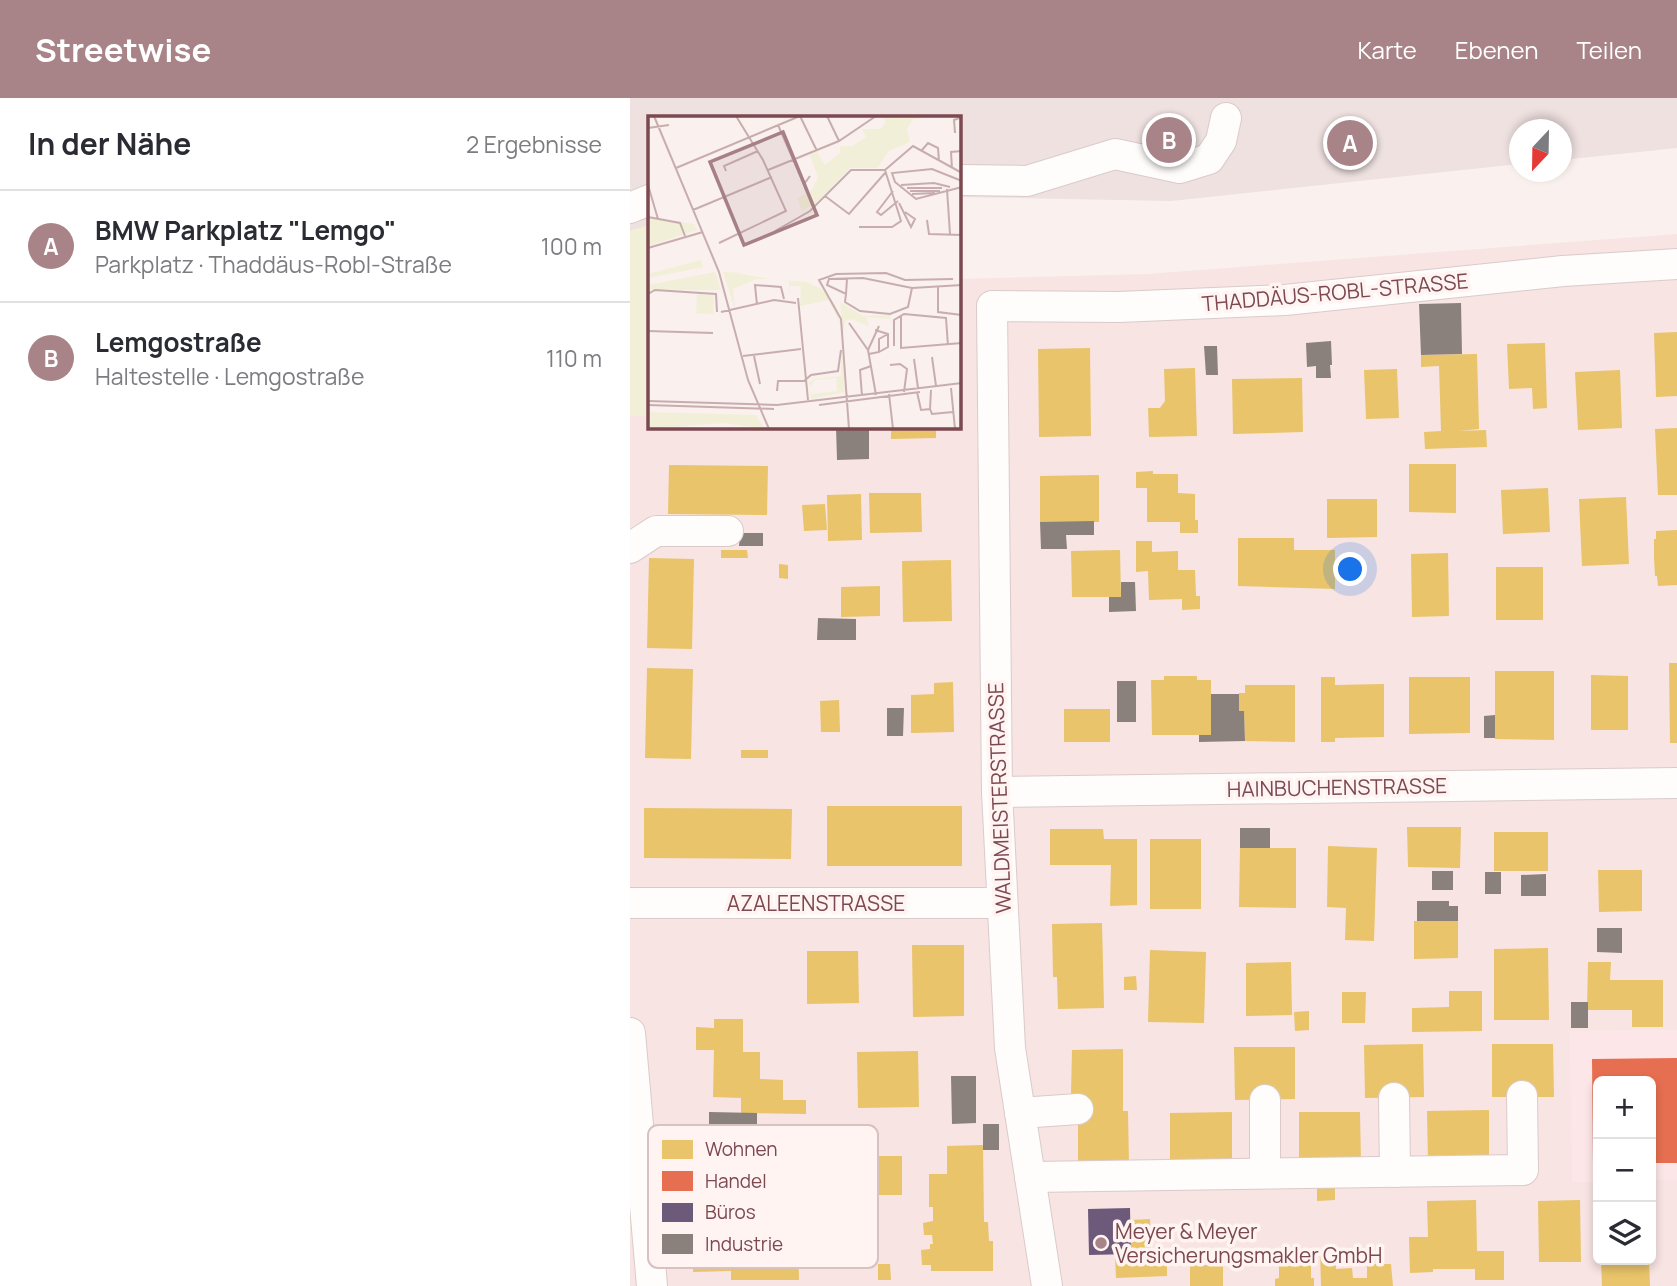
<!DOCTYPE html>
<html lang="de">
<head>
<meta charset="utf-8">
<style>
	body { margin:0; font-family:Manrope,sans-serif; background:#f7f7f7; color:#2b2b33 }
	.controls { position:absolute; right:21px; bottom:21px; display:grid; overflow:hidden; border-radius:10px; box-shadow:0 4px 10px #0003 }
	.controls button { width:63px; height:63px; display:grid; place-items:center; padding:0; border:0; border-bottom:2px solid #e1e1e2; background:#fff; color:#2b2b33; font:35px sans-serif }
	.compass { position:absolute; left:879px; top:21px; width:63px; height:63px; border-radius:50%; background:#fff; box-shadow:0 4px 10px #0003; rotate:202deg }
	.you { position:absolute; left:721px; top:472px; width:24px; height:24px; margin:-18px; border:5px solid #fff; border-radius:50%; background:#1a73e8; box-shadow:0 0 0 10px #1a73e833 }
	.badge { display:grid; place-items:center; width:46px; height:46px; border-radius:50%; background:#a88387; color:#fff; font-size:23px; font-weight:700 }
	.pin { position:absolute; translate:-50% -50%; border:4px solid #fff; box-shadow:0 2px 7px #0006 }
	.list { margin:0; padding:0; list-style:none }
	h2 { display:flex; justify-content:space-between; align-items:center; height:91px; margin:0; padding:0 28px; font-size:30px }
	h2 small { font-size:23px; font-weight:400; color:#7c7c81 }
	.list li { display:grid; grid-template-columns:46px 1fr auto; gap:21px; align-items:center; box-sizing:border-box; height:112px; padding:0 28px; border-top:2px solid #e1e1e2 }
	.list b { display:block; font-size:26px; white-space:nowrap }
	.list p { margin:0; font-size:23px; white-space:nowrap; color:#7c7c81 }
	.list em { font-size:23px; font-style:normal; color:#7c7c81 }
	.icon { flex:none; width:38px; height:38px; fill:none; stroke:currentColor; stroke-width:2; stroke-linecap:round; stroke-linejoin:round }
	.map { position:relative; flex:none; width:1047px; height:1188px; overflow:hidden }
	header { display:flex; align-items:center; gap:42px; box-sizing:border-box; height:98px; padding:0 35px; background:#a88387; color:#fff }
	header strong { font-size:33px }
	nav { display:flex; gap:38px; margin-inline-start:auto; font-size:24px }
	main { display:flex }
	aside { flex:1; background:#fff }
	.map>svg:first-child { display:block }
	.residential { fill:#f8e4e2 }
	.commercial { fill:#fde6e8 }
	.industrial { fill:#eee1e0 }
	.green { fill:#f1efd8 }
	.homes { fill:#e9c46a }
	.shops { fill:#e76f51 }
	.offices { fill:#6d597a }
	.industry { fill:#8a817c }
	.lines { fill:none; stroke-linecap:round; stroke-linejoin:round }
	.minor-casing { stroke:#dacbca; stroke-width:32 }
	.minor { stroke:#fefdfc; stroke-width:30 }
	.poi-dot { fill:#a88387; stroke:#fff4f2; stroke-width:2.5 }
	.labels { text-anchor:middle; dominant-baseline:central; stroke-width:7; stroke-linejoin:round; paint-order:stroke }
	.street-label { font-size:21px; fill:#7c4950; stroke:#fff4f2 }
	.poi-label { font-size:21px; fill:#7c4950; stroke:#fff4f2; text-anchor:start }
	.inset-road { fill:none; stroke:#c8adaf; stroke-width:2 }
	.view { fill:#a68084; fill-opacity:0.15; stroke:#a68084; stroke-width:3.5 }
	.inset-edge { fill:none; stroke:#7c4950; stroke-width:3.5 }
	.key { fill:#fff4f2; stroke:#d8c1c1; stroke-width:2 }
	.key-label { font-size:19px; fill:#7c4950 }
</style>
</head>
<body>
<header>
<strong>Streetwise</strong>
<nav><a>Karte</a><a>Ebenen</a><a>Teilen</a></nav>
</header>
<main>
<aside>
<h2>In der Nähe<small>2 Ergebnisse</small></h2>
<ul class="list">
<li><span class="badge">A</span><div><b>BMW Parkplatz &quot;Lemgo&quot;</b><p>Parkplatz · Thaddäus-Robl-Straße</p></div><em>100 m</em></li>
<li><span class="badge">B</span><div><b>Lemgostraße</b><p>Haltestelle · Lemgostraße</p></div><em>110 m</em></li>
</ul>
</aside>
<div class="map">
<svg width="1047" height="1188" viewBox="0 0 1047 1188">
	<rect width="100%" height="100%" fill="#faf0ee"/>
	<polygon class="residential" points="1047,136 1047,932 940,933 943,1084 968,1083 968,1162 1021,1162 1021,1082 1047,1082 1047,1188 0,1188 0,318 19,317 19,329 329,329 329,181 518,176"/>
	<polygon class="commercial" points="1047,932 1047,1082 1021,1082 1021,983 968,983 968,1083 942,1084 940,933"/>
	<polygon class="industrial" points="0,0 1047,0 1047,50 932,62 932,32 890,32 889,66 541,103 329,99 329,19 19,19 19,127 0,133"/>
	<polygon class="green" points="19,127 19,317 0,318 0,133"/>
	<g class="homes">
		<polygon points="1047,234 1047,298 1026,299 1024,235"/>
		<polygon points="915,245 917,310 903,311 902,290 879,291 877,246"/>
		<polygon points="460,250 461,338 409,339 408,251"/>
		<polygon points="847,256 849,331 829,333 856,332 857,349 795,351 794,334 811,333 809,268 791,269 791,257"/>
		<polygon points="565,270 567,338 519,339 518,310 530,310 535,303 534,271"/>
		<polygon points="767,271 769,320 736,321 734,272"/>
		<polygon points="990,272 992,330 948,332 945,274"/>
		<polygon points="672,280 673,334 603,336 602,281"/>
		<polygon points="261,329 306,329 306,340 261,341"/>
		<polygon points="1047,330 1047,397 1028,397 1025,331"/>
		<polygon points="779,366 826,366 826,415 779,414"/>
		<polygon points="39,367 138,368 137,417 38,416"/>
		<polygon points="523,373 523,376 548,376 548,395 565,396 565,422 568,422 568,435 550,435 550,424 517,424 517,390 506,390 506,374"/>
		<polygon points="469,377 469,424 410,424 410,378"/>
		<polygon points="918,390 920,434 873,436 871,392"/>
		<polygon points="239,395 291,395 292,434 240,435"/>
		<polygon points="231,396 232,442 198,443 197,397"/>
		<polygon points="996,399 999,466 952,468 949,401"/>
		<polygon points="697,401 747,401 747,439 697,440"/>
		<polygon points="195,406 197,432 174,433 172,407"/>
		<polygon points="1047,432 1047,487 1028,488 1027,478 1025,478 1024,460 1024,441 1026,441 1026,433"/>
		<polygon points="608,440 664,440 664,452 705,452 705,491 608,488"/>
		<polygon points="506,443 522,443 522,454 548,453 548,472 565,472 566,498 570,498 570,511 552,512 552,501 519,502 518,473 506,474"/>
		<polygon points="91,452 117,452 118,460 91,460"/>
		<polygon points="490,452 491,499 442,499 441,453"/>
		<polygon points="818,455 819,518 782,519 781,456"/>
		<polygon points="19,460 64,461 62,551 17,550"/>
		<polygon points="321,462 322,523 273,524 272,463"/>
		<polygon points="149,466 158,467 158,481 149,480"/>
		<rect x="866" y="469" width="47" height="53"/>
		<polygon points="250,488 250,518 211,519 211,489"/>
		<polygon points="1039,565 1047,565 1047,645 1040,645"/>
		<polygon points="17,570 63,571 61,661 15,660"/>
		<polygon points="865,573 924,573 924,642 865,641"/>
		<polygon points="961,577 998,578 998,632 961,632"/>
		<polygon points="534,578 567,578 567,582 581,582 581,637 522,637 521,582 534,582"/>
		<polygon points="691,579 705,579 705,587 754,586 754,639 705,640 705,644 691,644"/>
		<polygon points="779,579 840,579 840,635 779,636"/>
		<polygon points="323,584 324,634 281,635 281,597 304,596 304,585"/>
		<polygon points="615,587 665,587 665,644 615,643 614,613 609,613 609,595 615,595"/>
		<polygon points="209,602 210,634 191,634 190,603"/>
		<rect x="434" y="611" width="46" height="33"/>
		<rect x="111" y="652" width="27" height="8"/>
		<rect x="197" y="708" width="135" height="60"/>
		<polygon points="14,710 162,711 161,761 14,760"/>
		<polygon points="777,729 831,729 830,770 778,769"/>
		<polygon points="420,731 473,731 474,741 507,741 507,807 480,808 481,767 420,767"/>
		<rect x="864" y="734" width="54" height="39"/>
		<rect x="520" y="741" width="51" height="70"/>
		<polygon points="698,748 747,750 744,843 715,842 716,810 697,809"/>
		<polygon points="610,750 666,750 666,810 609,809"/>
		<polygon points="968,772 1012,772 1012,813 969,814"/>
		<polygon points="784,823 828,823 828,860 784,861"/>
		<polygon points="472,825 474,910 428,911 427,879 423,879 422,826"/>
		<polygon points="282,847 334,847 334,918 283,919"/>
		<polygon points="918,850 919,922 864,922 864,851"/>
		<polygon points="520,852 576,854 574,925 518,924"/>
		<polygon points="177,853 228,853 229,905 177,906"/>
		<polygon points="661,864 662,917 616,918 616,865"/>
		<polygon points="958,864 981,864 980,882 1033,882 1033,929 1002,929 1002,912 957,912"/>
		<polygon points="506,878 507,892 494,892 494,879"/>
		<polygon points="819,893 852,893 852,933 782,934 782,910 819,909"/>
		<polygon points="712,894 736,894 735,925 712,925"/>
		<polygon points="679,913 679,932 665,933 664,914"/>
		<polygon points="84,921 113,921 113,954 130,954 130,981 153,982 153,1002 176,1002 176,1016 111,1015 111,1000 83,999 84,952 66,952 66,929 84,930"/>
		<polygon points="793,946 794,999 735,1000 734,947"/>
		<polygon points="862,946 923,946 924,999 862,999"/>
		<polygon points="604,949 665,949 665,1001 605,1002"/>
		<polygon points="493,951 493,1013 498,1013 499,1068 448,1069 448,1004 442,1004 441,995 442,952"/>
		<polygon points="288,953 289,1009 228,1010 227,954"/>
		<polygon points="859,1012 859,1064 798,1065 797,1013"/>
		<polygon points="602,1014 602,1069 540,1069 540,1015"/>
		<polygon points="669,1014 730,1014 731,1066 669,1066"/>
		<polygon points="353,1047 354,1124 358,1124 359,1143 363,1143 363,1173 301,1173 301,1167 292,1167 291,1152 300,1151 300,1146 303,1146 302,1137 294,1137 293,1125 303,1123 303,1109 299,1109 299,1076 317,1076 317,1048"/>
		<rect x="235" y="1058" width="37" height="39"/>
		<polygon points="687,1085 705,1085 705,1102 687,1103"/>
		<polygon points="846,1102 847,1153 874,1153 874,1182 845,1182 845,1171 803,1171 803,1174 780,1175 779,1139 798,1139 797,1103"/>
		<polygon points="950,1102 951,1164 909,1164 908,1103"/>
		<polygon points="520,1121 521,1153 501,1154 500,1122"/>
		<polygon points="168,1135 169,1182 101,1182 101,1173 63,1174 63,1136"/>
		<polygon points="690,1151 705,1151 706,1171 722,1170 723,1180 737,1180 737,1166 761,1166 763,1188 691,1188"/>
		<polygon points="537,1155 537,1178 486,1180 485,1156"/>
		<polygon points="971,1162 1019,1162 1020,1188 972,1188"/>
		<polygon points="649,1165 681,1165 681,1180 684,1180 684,1188 645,1188 645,1181 649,1180"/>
		<polygon points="248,1166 260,1166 261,1182 248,1182"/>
		<rect x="560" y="1167" width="33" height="21"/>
	</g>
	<polygon class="shops" points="1047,960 1047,1065 1021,1065 1021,983 968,983 968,1066 963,1066 962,961"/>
	<polygon class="offices" points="500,1110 501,1156 459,1157 458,1111"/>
	<g class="industry">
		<polygon points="831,205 832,256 791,257 789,206"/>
		<polygon points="701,243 702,267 700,267 701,280 686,280 686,268 677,269 676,245"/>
		<polygon points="574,248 587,248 588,277 576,277"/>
		<polygon points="206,329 239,329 239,361 207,362"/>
		<polygon points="464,423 464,437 436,437 437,451 411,451 410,424"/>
		<polygon points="110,435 133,435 133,448 109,448"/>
		<polygon points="491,484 505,484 506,513 479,514 479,499 491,499"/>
		<polygon points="188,520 226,521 226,542 187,542"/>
		<rect x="487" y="583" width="19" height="41"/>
		<polygon points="581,596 609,596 609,613 614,613 615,643 569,644 569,637 581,637"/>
		<polygon points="257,610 274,610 273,638 257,638"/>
		<polygon points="865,617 865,640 854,640 854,618"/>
		<rect x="610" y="730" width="30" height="20"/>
		<rect x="802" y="773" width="21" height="19"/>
		<rect x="855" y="774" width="16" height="22"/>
		<polygon points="916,776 916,798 891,798 891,777"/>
		<polygon points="787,803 819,803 819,808 828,808 828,823 787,823"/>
		<polygon points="967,830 992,830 992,855 967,854"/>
		<rect x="941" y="904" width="17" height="26"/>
		<polygon points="321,978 346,978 346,1025 322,1026"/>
		<polygon points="79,1014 127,1015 127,1030 79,1029"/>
		<rect x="353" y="1026" width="16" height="26"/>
	</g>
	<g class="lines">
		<g class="minor-casing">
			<g id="minor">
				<polyline points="329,82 397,83 485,56 550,70 579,61 591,43 596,20"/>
				<polyline points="0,110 19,102"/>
				<polyline points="0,450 26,433 98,433"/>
				<polyline points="367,694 1047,685"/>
				<polyline points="0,805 372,805"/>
				<polyline points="0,935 22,1188"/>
				<polyline points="764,1000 765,1074"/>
				<polyline points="635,1002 635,1075"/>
				<polyline points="390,1015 448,1011"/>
				<polyline points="400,1079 893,1072 892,998"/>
				<polyline points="417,1188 380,950 367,694 362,208 489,209 655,202 933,173 1047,166"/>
			</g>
		</g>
		<use href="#minor" class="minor"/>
	</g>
	<circle class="poi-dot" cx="471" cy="1145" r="7"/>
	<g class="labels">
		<g class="street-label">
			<text transform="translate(705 194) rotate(-5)">THADDÄUS-ROBL-STRASSE</text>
			<text transform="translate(707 689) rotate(-1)">HAINBUCHENSTRASSE</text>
			<text transform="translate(369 700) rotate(-92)">WALDMEISTERSTRASSE</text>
			<text x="186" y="805">AZALEENSTRASSE</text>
		</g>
		<g class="poi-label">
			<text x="485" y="1133">Meyer &amp; Meyer<tspan x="485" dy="24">Versicherungsmakler GmbH</tspan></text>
		</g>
	</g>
	<g transform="translate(18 18)">
		<rect width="313" height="313" fill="#faf0ee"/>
		<path d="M234 0H254L253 4 256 0H291L265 3 259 13 262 26 241 35 229 52H202L167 88 154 95 149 82 162 76 170 62 162 39 169 36 177 49 192 37V30H204L218 21 214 13H233L238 6ZM0 102 46 108 49 114 0 130ZM53 144 55 151 0 162V158ZM67 156 73 174H0V169ZM75 156H83L122 163H108L85 173 87 193ZM131 164 159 166 175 174 187 188 193 210 181 184 152 190 153 170H142L141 181V165ZM49 178 66 179 65 198 48 197ZM192 186 215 200 242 199 243 209 242 203 218 201 221 210 203 203 197 205 195 220ZM194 233 197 276 163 283 162 274 164 278 189 275 188 262 166 264 163 271 161 267 166 263 193 260ZM0 296 108 299 117 313 75 307 0 313Z" fill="#f1efd8"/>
		<path class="inset-road" d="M6 0 71 156 100 264 121 313M152 0 169 35M179 0 191 25M130 9 156 68 162 60M0 12 21 9M307 17 306 4 314 1M274 34 280 27 290 32 291 45M28 52 152 0M304 53 303 36 314 35M120 54 191 25 228 0M237 54 265 30 314 57M78 55 76 50 110 35M314 65 284 53 244 57 247 66 268 83 314 71M0 69 10 103M253 69 286 67 302 71M259 72H294M299 73 302 118M245 75 229 96 233 99 250 85M262 75H292M264 78 287 77M177 80 201 98 237 57M251 87 263 111 267 103 257 96M45 94 124 61M0 101 32 107 37 120M279 104 281 118 314 119M211 111H244L253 105 237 54M127 115 162 95 203 54H237M71 127 138 95 115 44 88 0M0 132 55 116M199 163 198 178 179 169 181 163 215 162 264 172 314 169M290 170V196L314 199M0 178 7 174 68 178 69 196M198 178 197 186 212 195 242 198 260 191 264 172M150 182 160 284M109 189 107 169 133 171 136 183M73 196 126 184 148 187M253 200V232L314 227M201 207 220 234 231 210M227 214 240 218V231L231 236M0 215 65 217M246 230V204L256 198 298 202 300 230M220 234 228 279M221 238 231 236V223L240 218M95 240 153 233M106 240 112 268M284 241 288 270M266 243 270 272M242 249 252 248 259 253 256 276M303 272 307 313M129 275 130 265H156L163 259 190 255 193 234M269 276 273 294 282 293 283 274M241 278 245 313M214 280 212 254 223 250M0 285 129 289 314 267M0 289 126 293M171 289 272 276M282 293 284 298 305 296M201 313 193 203 171 164 188 158 238 157 257 164 305 163"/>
		<path class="view" d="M135 16 169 99 96 129 62 46Z"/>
		<rect width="313" height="313" class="inset-edge"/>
	</g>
	<rect x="18" y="1027" width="230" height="143" rx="10" class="key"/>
	<rect x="32" y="1042" width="31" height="19" fill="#e9c46a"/>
	<rect x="32" y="1073" width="31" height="20" fill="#e76f51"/>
	<rect x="32" y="1105" width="31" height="19" fill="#6d597a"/>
	<rect x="32" y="1136" width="31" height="20" fill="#8a817c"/>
	<g class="key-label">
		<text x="75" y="1058">Wohnen</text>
		<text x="75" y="1090">Handel</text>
		<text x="75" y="1121">Büros</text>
		<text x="75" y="1153">Industrie</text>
	</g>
</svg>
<div class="controls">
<button>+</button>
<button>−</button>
<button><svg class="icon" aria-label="layers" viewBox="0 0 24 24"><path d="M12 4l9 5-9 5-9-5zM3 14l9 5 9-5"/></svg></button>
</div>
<svg class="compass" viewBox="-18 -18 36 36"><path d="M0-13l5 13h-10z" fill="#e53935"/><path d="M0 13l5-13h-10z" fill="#7c7c81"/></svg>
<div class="you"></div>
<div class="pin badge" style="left:720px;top:45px">A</div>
<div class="pin badge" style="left:539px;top:42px">B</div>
</div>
</main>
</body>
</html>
